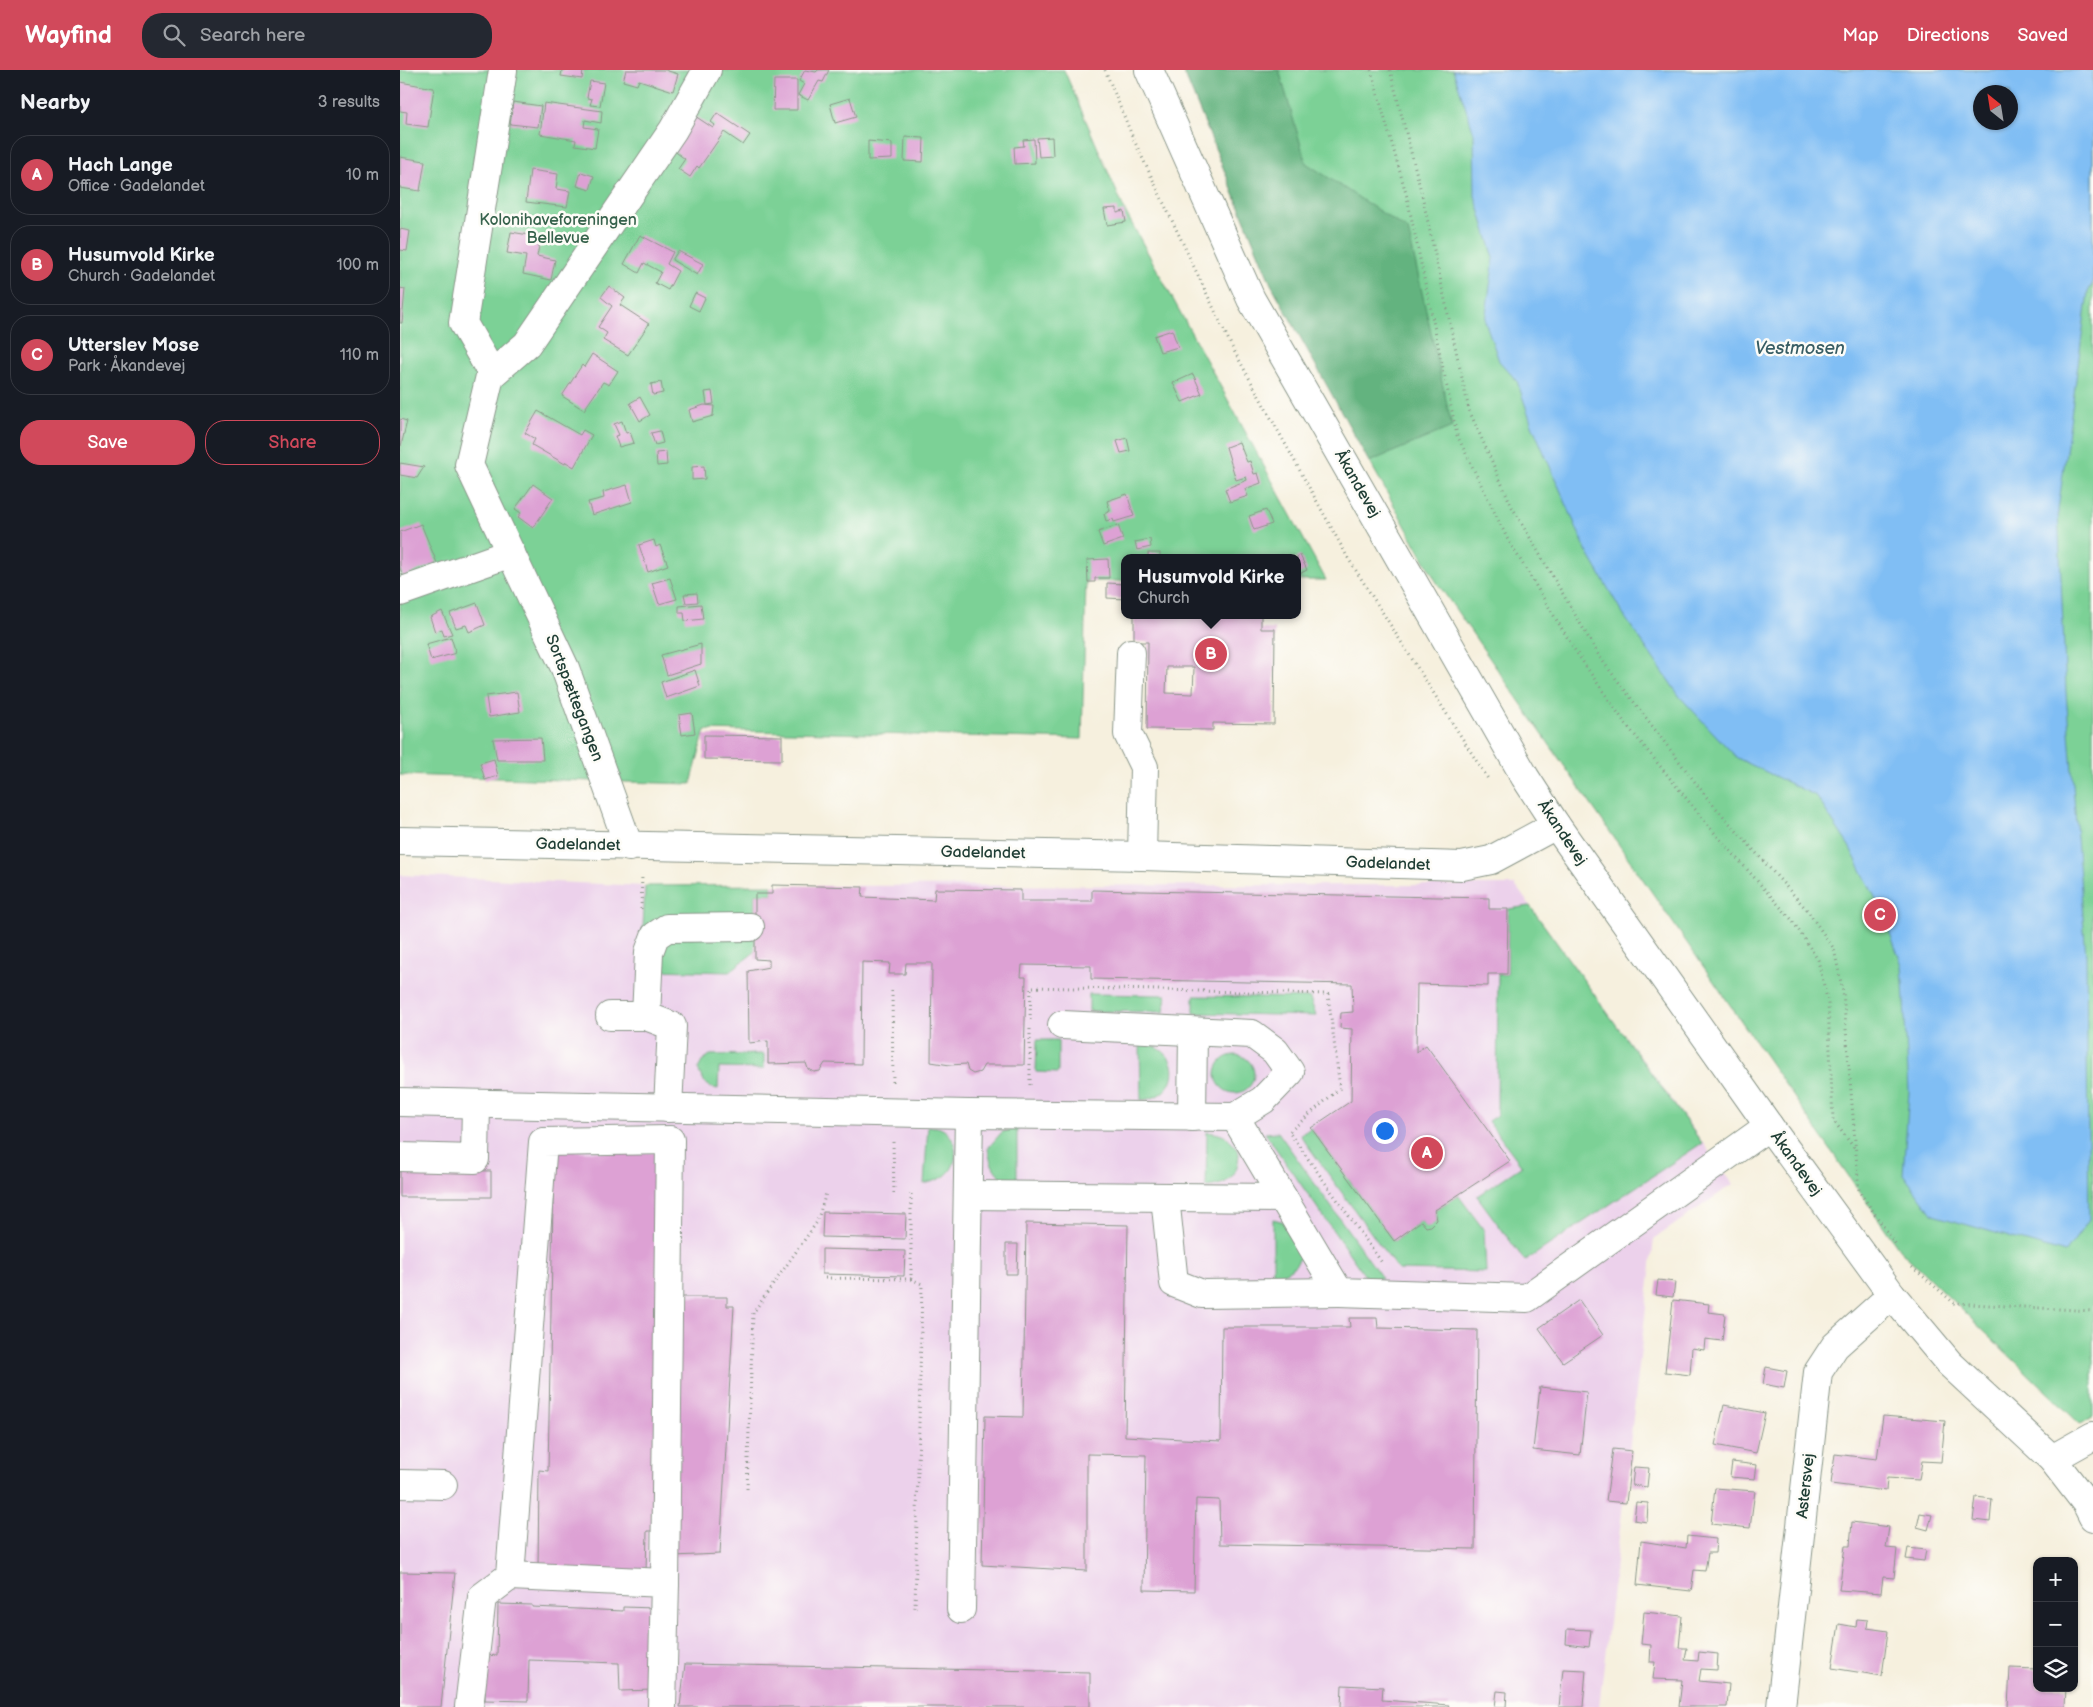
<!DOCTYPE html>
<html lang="en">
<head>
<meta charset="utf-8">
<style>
	body { margin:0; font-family:"Balsamiq Sans",sans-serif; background:#242831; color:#f1f3f6 }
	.controls { position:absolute; right:15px; bottom:15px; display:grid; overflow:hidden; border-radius:10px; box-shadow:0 1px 4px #0004 }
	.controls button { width:45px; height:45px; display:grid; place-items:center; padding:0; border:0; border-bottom:1px solid #363941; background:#171b24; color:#f1f3f6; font:25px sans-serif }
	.compass { position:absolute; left:1573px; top:15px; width:45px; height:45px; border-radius:50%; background:#171b24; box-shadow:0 1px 4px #0004; rotate:330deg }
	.you { position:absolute; left:984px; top:1060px; width:18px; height:18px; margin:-12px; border:4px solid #fff; border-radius:50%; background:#1a73e8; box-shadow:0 0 0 8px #1a73e833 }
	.badge { display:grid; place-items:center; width:32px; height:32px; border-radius:50%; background:#d1495b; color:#fff; font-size:16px; font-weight:700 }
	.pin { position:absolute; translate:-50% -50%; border:2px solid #fff; box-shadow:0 1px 5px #0006 }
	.popup { position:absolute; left:721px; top:484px; width:180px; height:65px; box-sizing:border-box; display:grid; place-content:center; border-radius:10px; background:#171b24; filter:drop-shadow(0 1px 4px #0005); font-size:16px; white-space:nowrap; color:#9ea1a6 }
	.popup b { font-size:19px; color:#f1f3f6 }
	.popup::after { content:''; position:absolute; left:50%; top:100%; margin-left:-10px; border:10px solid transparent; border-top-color:#171b24 }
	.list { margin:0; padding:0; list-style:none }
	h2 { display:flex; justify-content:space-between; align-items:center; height:65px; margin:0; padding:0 20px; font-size:21px }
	h2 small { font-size:16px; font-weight:400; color:#9ea1a6 }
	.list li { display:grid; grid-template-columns:32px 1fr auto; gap:15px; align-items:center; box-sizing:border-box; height:80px; margin:0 10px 10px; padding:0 10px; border:1px solid #363941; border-radius:20px }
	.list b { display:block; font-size:19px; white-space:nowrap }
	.list p { margin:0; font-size:16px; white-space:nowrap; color:#9ea1a6 }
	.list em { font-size:16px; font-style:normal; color:#9ea1a6 }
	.actions { display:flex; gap:10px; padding:15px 20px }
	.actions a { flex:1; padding:11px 0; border:1px solid #d1495b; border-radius:20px; text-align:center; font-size:18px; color:#d1495b }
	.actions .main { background:#d1495b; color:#fff }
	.icon { flex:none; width:28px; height:28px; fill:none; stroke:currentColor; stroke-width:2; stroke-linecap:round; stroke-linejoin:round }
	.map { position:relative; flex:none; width:1693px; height:1637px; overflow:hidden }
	header { display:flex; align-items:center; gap:30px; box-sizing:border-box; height:70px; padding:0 25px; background:#d1495b; color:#fff }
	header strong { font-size:24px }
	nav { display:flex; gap:28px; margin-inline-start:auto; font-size:18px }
	.search { width:350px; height:45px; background:#242831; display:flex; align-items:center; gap:12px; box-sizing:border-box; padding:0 18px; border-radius:20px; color:#9ea1a6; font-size:19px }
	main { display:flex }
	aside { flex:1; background:#171b24 }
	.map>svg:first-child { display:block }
	.built { fill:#ecd1eb }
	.green { fill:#7bd196; stroke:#4d8765; fill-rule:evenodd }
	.forest { fill:#64b37f; stroke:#42785a }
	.water { fill:#80bef4; stroke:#507e94; fill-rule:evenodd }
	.building { fill:#dda1d4; fill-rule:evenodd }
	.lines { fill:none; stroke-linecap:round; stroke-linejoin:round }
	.minor-casing { stroke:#8a9689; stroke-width:30 }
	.path { stroke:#8a9689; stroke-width:3; stroke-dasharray:1 4; stroke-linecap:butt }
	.minor { stroke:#fff; stroke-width:28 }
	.labels { text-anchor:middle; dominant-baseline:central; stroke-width:5; stroke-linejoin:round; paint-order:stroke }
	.park-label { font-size:16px; fill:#36624c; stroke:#fdfcf7 }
	.street-label { font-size:16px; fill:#1f3d34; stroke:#fdfcf7 }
	.water-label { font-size:18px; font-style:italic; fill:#375d64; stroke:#fdfcf7 }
</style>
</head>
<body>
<header>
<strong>Wayfind</strong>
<div class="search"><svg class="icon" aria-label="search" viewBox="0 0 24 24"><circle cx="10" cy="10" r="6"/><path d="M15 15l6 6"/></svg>Search here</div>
<nav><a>Map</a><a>Directions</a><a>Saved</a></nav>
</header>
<main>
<aside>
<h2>Nearby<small>3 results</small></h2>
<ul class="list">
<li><span class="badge">A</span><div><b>Hach Lange</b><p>Office · Gadelandet</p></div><em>10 m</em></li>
<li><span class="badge">B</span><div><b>Husumvold Kirke</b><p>Church · Gadelandet</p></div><em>100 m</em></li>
<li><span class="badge">C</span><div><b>Utterslev Mose</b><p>Park · Åkandevej</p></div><em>110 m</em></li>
</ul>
<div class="actions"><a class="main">Save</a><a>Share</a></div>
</aside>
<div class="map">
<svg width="1693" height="1637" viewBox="0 0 1693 1637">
	<rect width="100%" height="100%" fill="#fdfcf7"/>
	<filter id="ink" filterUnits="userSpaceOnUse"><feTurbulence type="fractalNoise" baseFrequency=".02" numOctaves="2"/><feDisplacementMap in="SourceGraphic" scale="10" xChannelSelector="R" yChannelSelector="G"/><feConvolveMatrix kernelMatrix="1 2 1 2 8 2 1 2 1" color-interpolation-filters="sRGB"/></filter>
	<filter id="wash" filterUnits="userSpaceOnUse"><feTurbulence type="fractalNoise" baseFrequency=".0096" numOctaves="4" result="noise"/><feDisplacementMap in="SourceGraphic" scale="20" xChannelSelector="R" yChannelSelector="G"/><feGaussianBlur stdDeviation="1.12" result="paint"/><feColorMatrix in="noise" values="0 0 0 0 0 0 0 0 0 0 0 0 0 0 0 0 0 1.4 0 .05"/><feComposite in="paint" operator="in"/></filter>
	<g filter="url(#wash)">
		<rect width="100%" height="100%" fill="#f6f0de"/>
		<polygon class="built" points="0,805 245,816 1115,815 1333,1114 1254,1169 1199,1637 0,1637"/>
		<g class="green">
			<polygon points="0,0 664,0 725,141 926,510 897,510 897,488 725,488 725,511 686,511 682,669 305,660 291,714 0,705"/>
			<path d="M783 0H1693V1346L1680 1354 1500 1180 1036 511 871 214ZM1580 22H1610V52H1580Z"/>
			<polygon points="372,815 372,824 355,824 355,849 242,878 245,816"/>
			<polygon points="1130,836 1302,1073 1125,1191 1077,1126 1122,1096 1088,1051 1097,1045 1098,904 1107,904 1108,839"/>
			<polygon points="356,864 356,881 329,902 255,900 263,868"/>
			<polygon points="689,924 766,925 764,942 689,941"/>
			<polygon points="794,926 910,928 916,946 794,943"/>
			<polygon points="637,970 658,970 658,1003 636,1002"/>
			<path d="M740 973C787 978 780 1028 741 1030Z"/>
			<path d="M364 984V999L319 998 318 1019C306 1017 302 1010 298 999L303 990 310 985Z"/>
			<circle cx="835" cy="1004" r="19"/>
			<path d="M528 1056C531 1057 536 1056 540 1058 558 1065 561 1093 546 1105 540 1110 531 1112 524 1114Z"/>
			<path d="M617 1058V1113C598 1110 590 1097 588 1078L602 1062Z"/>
			<polygon points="911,1058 994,1171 1021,1151 1026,1157 1035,1153 1037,1150 1035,1140 1058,1125 1084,1160 1086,1202 998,1200 900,1065"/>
			<path d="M807 1062C825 1064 829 1067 839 1083 838 1107 828 1115 806 1117Z"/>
			<polygon points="878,1062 982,1208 967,1209 865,1063"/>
			<path d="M873 1149C877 1150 881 1151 885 1152 889 1154 892 1160 895 1164 910 1186 895 1202 873 1206Z"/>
		</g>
		<polygon class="forest" points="783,0 879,0 906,93 1008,160 1052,357 969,392 871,214"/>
		<path class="water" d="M1053 0H1693V213L1688 222 1658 440 1666 622 1686 886 1689 1150 1665 1183 1533 1145 1503 1104 1509 1022 1502 895 1480 837 1449 776 1416 726 1337 688 1280 627 1224 546 1187 482 1132 355 1117 311 1099 291 1085 251 1094 188 1075 126 1074 63ZM1580 22H1610V52H1580Z"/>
		<g id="blocks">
			<g class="building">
				<polygon points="162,0 183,0 182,9 161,6"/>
				<polygon points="226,0 265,0 278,4 273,21 239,10 237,15 223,11"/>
				<polygon points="405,0 416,2 418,0 429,0 423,12 419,11 408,30 398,25 404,14 399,11"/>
				<polygon points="374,10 397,10 397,40 373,40"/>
				<polygon points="190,11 204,13 200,36 190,35 192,29 187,28"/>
				<polygon points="0,12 34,18 28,57 6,54 7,42 0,41"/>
				<polygon points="450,28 456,47 435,53 430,34"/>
				<polygon points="113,32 141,36 138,57 110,54"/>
				<polygon points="144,33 202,41 201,53 185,50 184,57 198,59 195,78 175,75 176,70 140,64"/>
				<polygon points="317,43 350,65 343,75 324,62 299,98 297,96 290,107 278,99 285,89 269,77 292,44 313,58 315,55 311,52"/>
				<polygon points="505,67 524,68 523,92 504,91"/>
				<polygon points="652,67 653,86 639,87 637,68"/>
				<polygon points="634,69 635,93 615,94 614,77 624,76 623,70"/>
				<polygon points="468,71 492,73 492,89 468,90"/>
				<polygon points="0,87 25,91 20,121 0,118"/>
				<polygon points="130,100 158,104 156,119 170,121 167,137 126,132"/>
				<polygon points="181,102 194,106 190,120 177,116"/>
				<polygon points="717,138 717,143 724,141 726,152 707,155 704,139"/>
				<polygon points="0,159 10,161 7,181 0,180"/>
				<polygon points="111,162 141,167 137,186 155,190 151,210 123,204 126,186 107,183"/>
				<polygon points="240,165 273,182 267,194 278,201 268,220 255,213 261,202 244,193 239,203 224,194"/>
				<polygon points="278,181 303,194 297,205 272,190"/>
				<polygon points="209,216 225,228 220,235 249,254 228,285 203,270 207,263 198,257 212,236 201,227"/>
				<polygon points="0,218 5,219 2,253 0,253"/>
				<polygon points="295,223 305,228 299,241 289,236"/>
				<polygon points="772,260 778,277 760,282 754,266"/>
				<polygon points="192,284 218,301 209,315 203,312 184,340 162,326 182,295 184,297"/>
				<polygon points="793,304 802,324 782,332 773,313"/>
				<polygon points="261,312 263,323 253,325 251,314"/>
				<polygon points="312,321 314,334 307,335 305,322"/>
				<polygon points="240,327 250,345 240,351 230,333"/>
				<polygon points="304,335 314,336 313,346 292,352 289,340"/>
				<polygon points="138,341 180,365 183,360 192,365 174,397 166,392 165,394 132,375 135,369 125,363"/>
				<polygon points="0,349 7,351 1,376 0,376"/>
				<polygon points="222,351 226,363 230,362 234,373 219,377 215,366 219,365 214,354"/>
				<polygon points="260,361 263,373 255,375 251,363"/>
				<polygon points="727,368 730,381 721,383 717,371"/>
				<polygon points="839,372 847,392 850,391 854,404 858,403 861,413 845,419 848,426 830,432 825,419 847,410 846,407 836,410 826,377"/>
				<polygon points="266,382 267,395 257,396 256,383"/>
				<polygon points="0,393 24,397 17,408 0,405"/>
				<polygon points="304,396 305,409 292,410 292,397"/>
				<polygon points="133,414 153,428 133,458 118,447 121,443 115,439"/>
				<polygon points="227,415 232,432 192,445 188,432 204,428 203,422"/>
				<polygon points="727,424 734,446 714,452 713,449 706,451 704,444 710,441 707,431"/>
				<polygon points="866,440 872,454 854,460 849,446"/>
				<polygon points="21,454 37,493 3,507 0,498 0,462"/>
				<polygon points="718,455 723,469 703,476 698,462"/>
				<polygon points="750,469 751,477 737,480 735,472"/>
				<polygon points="254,470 256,477 260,475 268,495 248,502 239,475"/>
				<rect x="748" y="483" width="12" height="5"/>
				<polygon points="900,485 907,500 897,505 897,487"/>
				<polygon points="708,489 709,508 695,508 695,512 688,512 687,490"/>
				<polygon points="270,508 277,529 259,534 252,513"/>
				<polygon points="707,513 725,514 725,529 707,528"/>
				<polygon points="297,523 298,532 286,533 284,524"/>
				<polygon points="77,533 85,555 69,562 66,555 56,558 50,543"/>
				<polygon points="301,534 303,549 285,551 284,543 279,543 279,536"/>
				<polygon points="42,541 52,564 44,566 42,559 35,562 30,547"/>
				<path d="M734 545H861V559H875L874 654 813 653V660L747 659 748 572H734ZM767 597H794L793 624 766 623Z"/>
				<polygon points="51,567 56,583 31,590 26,574"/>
				<polygon points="301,574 301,594 267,605 261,585"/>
				<polygon points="295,600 300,616 266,628 261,612"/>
				<polygon points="117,622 120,642 89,647 86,626"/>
				<polygon points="292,643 295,663 282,665 279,645"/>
				<polygon points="304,665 382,666 382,690 304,689"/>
				<polygon points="141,668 143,690 97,690 93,669"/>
				<polygon points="94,689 98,706 85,710 80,693"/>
				<polygon points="372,815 463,817 462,827 534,830 535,819 621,820 621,831 692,831 692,820 1089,828 1089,839 1108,839 1107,904 1088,904 1088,916 1017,914 1016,982 1026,975 1110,1091 1035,1140 1037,1150 1031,1156 1026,1157 1021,1151 994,1171 911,1058 951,1031 952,959 940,958 941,943 953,942 952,914 691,909 691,896 622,895 621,907 626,907 624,995 584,995 580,1002 573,1004 568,1001 566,994 550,995 531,992 532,893 506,893 505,904 489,904 490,893 462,892 461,994 425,993 420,1001 414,1002 408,999 406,993 368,994 368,971 349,973 348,901 369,897 369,890 355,889 355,824 372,824"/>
				<polygon points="154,1081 260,1083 253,1461 247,1461 246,1502 138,1501 139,1400 148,1401"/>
				<polygon points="0,1100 91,1101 91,1127 0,1127"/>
				<polygon points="423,1142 506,1144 505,1169 422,1167"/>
				<polygon points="626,1153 728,1155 725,1366 821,1371 822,1257 950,1257 949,1248 977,1248 978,1258 1077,1260 1075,1479 820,1474 819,1430 796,1429 794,1521 744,1520 746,1385 687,1384 687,1501 582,1495 585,1346 623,1347"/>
				<polygon points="606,1174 618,1174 617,1204 606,1204"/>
				<polygon points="422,1179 505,1181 504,1206 422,1204"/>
				<polygon points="1258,1210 1275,1212 1273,1227 1256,1225"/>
				<polygon points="279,1227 327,1227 327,1236 334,1236 320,1484 273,1486"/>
				<polygon points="1179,1230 1203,1265 1163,1292 1139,1258"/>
				<polygon points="1273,1230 1309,1234 1308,1242 1325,1244 1322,1271 1305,1269 1304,1280 1292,1278 1290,1305 1265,1302"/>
				<polygon points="1366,1297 1387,1301 1384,1318 1363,1314"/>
				<polygon points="1140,1317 1187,1322 1180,1385 1133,1380"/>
				<polygon points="1324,1335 1365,1343 1356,1383 1315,1375"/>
				<polygon points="1483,1346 1545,1351 1541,1392 1522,1391 1519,1410 1487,1408 1486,1421 1431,1414 1435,1384 1477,1389"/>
				<polygon points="1213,1379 1232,1381 1226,1433 1206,1431"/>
				<polygon points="1332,1392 1357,1395 1355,1409 1330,1407"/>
				<polygon points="1234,1397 1249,1398 1247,1417 1232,1415"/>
				<polygon points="1315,1418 1355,1421 1350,1458 1311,1454"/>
				<polygon points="1576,1427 1592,1429 1590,1452 1573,1450"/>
				<polygon points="1236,1432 1248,1433 1247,1452 1234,1450"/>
				<polygon points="1520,1443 1532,1445 1528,1460 1517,1457"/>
				<polygon points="1452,1452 1489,1457 1486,1478 1497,1479 1494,1508 1483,1507 1481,1523 1439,1520 1445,1476 1450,1476"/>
				<polygon points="1287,1466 1316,1469 1315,1483 1308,1483 1305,1501 1294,1500 1291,1521 1237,1515 1241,1471 1286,1478"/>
				<polygon points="1508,1478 1526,1480 1524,1491 1506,1489"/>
				<polygon points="0,1502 55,1503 41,1637 0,1637"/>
				<polygon points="98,1534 132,1535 132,1537 223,1541 223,1537 255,1538 254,1620 220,1621 219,1593 129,1590 128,1631 85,1630 86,1586 97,1585"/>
				<polygon points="1244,1542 1282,1546 1279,1578 1287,1578 1285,1590 1298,1591 1299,1582 1318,1584 1317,1600 1301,1599 1299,1611 1329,1614 1327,1637 1279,1637 1282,1610 1253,1609 1255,1592 1250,1592 1251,1575 1241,1574"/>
				<polygon points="1457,1549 1468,1550 1467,1558 1488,1561 1482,1606 1432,1598 1439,1554 1456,1557"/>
				<polygon points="1167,1559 1191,1560 1189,1577 1166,1574"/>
				<polygon points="285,1594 690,1602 690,1637 280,1637"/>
				<polygon points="1610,1598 1637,1599 1637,1618 1666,1618 1665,1637 1608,1637"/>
				<polygon points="1163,1599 1186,1600 1183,1637 1159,1637"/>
				<polygon points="942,1615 983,1617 982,1630 1049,1635 1048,1637 941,1637"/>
				<polygon points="1097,1621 1107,1622 1106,1637 1095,1637"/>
			</g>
		</g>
	</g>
	<g filter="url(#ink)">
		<use href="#blocks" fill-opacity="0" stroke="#8a9689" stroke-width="1"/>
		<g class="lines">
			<g class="minor-casing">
				<g id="minor">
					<polyline points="749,0 851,229 1125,707 1156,755 1369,1056 1492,1225 1549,1293 1652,1389 1686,1433 1693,1447"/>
					<polyline points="90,306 90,300 63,253 103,0"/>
					<polyline points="0,522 111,483"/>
					<polyline points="731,583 728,664 744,697 742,786"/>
					<polyline points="0,771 742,786 1062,796 1091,790 1156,755"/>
					<polyline points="229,777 165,598 69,395 90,306 127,274 273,60 307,0"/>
					<polyline points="210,946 246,946 272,956 268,1038"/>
					<polyline points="246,946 249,882 255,866 267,858 350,857"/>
					<polyline points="662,955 852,964 875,981 890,1002 863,1030 835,1047"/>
					<polyline points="0,1032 569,1044 835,1047 939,1222 1127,1228 1369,1056"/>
					<polyline points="792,1047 793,962"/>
					<polyline points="0,1087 75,1089 76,1034"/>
					<polyline points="568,1125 883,1128"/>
					<polyline points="765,1127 774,1213 802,1224 939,1222"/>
					<polyline points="1652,1389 1693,1366"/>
					<polyline points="0,1414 43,1415"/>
					<polyline points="110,1506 265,1513 262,1637"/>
					<polyline points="561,1539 569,1044"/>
					<polyline points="69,1637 82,1527 110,1506 143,1072 270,1070 265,1513"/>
					<polyline points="1381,1637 1418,1302 1435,1276 1492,1225"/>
				</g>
			</g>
			<g class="path">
				<polyline points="705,0 733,68 832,277 948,488 1088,709"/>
				<polyline points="971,0 1007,127 1057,365 1107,468 1176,582 1225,653 1312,760 1392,850 1418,890 1428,933 1433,1050 1455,1079"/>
				<polyline points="990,0 1022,125 1069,340 1112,437 1201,589 1308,729 1407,840 1434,879 1443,922 1459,1121 1497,1176"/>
				<polyline points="241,839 242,805"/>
				<polyline points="492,921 493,1013"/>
				<polyline points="630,950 631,917 928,924 940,1018 889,1062 983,1194"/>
				<polyline points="630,1015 630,958"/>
				<polyline points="493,1072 494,1124"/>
				<polyline points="1512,1197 1554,1233 1693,1241"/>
				<polyline points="425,1208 511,1209 511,1124"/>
				<polyline points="511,1209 522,1214 515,1538"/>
				<polyline points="347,1419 353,1243 417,1152 426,1123"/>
			</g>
			<use href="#minor" class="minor"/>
		</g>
	</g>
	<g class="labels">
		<g class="park-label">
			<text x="158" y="150">Kolonihaveforeningen<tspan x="158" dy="18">Bellevue</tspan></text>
		</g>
		<g class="street-label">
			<text transform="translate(957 414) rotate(60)">Åkandevej</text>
			<text transform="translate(174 628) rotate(69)">Sortspættegangen</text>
			<text transform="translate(1162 763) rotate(56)">Åkandevej</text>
			<text transform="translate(178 775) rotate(1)">Gadelandet</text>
			<text transform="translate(583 783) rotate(1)">Gadelandet</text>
			<text transform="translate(988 794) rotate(2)">Gadelandet</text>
			<text transform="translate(1396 1094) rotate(54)">Åkandevej</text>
			<text transform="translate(1406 1416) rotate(-84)">Astersvej</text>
		</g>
		<g class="water-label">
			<text x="1400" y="278">Vestmosen</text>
		</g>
	</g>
</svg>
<div class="controls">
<button>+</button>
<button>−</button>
<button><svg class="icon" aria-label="layers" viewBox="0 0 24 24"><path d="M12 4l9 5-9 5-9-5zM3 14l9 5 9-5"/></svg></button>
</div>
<svg class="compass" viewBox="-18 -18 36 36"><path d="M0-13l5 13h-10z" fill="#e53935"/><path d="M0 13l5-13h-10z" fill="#9ea1a6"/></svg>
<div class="you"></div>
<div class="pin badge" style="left:1027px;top:1083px">A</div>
<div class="pin badge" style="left:811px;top:584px">B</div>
<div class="popup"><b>Husumvold Kirke</b>Church</div>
<div class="pin badge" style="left:1480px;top:845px">C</div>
</div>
</main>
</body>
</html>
